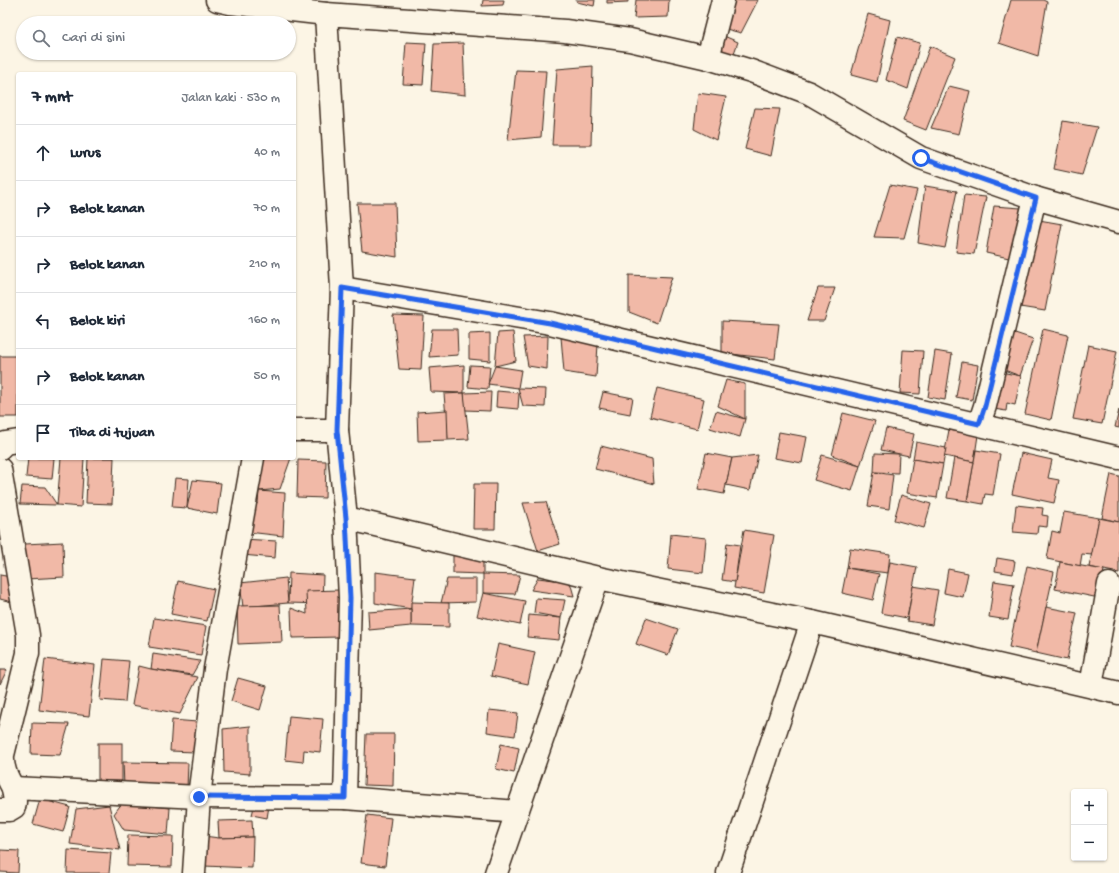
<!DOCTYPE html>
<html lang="id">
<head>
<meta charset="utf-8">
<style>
	body { margin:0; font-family:"Gochi Hand",sans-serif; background:#f6f6f7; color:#1f2937 }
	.controls { position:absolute; right:12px; bottom:12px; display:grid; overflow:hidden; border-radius:4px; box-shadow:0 1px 3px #0004 }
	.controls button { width:36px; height:36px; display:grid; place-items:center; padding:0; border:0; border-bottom:1px solid #e0e1e3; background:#fff; color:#1f2937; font:20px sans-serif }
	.stop { position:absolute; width:12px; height:12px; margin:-9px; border:3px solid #2563eb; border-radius:50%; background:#fff }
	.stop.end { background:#2563eb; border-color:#fff; box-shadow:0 1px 4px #0008 }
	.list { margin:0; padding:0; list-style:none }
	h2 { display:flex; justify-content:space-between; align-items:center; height:52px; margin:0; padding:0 16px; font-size:17px }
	h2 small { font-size:13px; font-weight:400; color:#747a83 }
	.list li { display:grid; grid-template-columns:26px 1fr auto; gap:12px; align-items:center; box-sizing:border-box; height:56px; padding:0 16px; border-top:1px solid #e0e1e3 }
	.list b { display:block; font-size:15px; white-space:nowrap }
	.list em { font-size:13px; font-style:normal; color:#747a83 }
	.icon { flex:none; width:22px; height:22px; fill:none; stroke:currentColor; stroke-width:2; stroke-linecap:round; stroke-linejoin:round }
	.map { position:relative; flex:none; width:1119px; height:873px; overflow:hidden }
	.search { position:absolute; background:#fff; box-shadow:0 1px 3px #0004; left:16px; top:16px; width:280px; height:44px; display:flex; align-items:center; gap:10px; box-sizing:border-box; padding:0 14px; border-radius:22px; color:#747a83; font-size:15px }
	.panel { position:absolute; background:#fff; box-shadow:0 1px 3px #0004; left:16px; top:72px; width:280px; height:388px; border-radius:4px }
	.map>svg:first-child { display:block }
	.building { fill:#f1b9a7; stroke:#3b2a1e }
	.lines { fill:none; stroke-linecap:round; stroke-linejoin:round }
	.minor-casing { stroke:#3b2a1e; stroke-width:25 }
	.minor { stroke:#fcf5e5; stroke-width:22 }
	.route { stroke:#2563eb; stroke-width:5 }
</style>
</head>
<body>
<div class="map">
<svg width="1119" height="873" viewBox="0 0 1119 873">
	<rect width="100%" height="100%" fill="#fcf5e5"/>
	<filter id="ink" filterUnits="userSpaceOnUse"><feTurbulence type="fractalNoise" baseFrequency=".025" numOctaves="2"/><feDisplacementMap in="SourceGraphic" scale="8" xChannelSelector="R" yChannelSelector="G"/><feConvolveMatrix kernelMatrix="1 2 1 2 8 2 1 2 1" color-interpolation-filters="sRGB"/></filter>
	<g filter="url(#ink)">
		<g class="building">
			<polygon points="483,0 504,0 503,5 482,6"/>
			<polygon points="576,0 595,0 594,6 577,2"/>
			<polygon points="607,0 628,0 628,2 607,3"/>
			<polygon points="636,0 669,0 668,17 634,18"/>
			<polygon points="730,0 758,0 741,33 726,29"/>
			<polygon points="1011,0 1043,0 1047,2 1038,56 999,43"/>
			<polygon points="868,14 890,20 877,82 851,75"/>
			<polygon points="724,36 738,42 733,56 719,49"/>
			<polygon points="897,37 920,43 908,89 886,80"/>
			<polygon points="406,42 426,43 423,85 403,84"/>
			<polygon points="463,43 465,95 431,91 434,44"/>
			<polygon points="930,46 955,57 926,130 903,121"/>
			<polygon points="593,66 591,145 552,145 557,69"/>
			<polygon points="516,70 546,71 541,137 508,140"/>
			<polygon points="949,86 970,91 959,134 931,128"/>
			<polygon points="698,93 726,97 716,140 694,129"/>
			<polygon points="755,108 780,109 771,156 745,149"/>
			<polygon points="1063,121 1097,127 1082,175 1054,169"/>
			<polygon points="890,185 917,190 904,238 874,237"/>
			<polygon points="925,186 957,191 945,248 918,243"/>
			<polygon points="964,195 986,197 974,254 956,252"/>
			<polygon points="357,203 395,203 397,257 362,251"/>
			<polygon points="994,206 1021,208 1009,258 986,253"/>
			<polygon points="1039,220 1062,224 1045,311 1020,307"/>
			<polygon points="629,275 672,277 657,323 629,312"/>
			<polygon points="818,288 835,288 824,321 807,321"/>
			<polygon points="393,315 424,316 421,370 399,369"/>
			<polygon points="722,321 779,324 775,359 722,353"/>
			<polygon points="432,329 457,329 458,355 429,357"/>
			<polygon points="1043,329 1068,335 1051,420 1025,414"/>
			<polygon points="513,332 516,361 495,366 498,333"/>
			<polygon points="1012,332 1033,339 1020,376 999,368"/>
			<polygon points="490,333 490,361 469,359 469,334"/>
			<polygon points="548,336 547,369 528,366 523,337"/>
			<polygon points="561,337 598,344 596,377 564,372"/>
			<polygon points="1088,345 1117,351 1102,424 1073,419"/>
			<polygon points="903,350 923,351 920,394 900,393"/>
			<polygon points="935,351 952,354 945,400 928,397"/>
			<rect x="0" y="356" width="18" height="61"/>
			<polygon points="962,362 978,365 972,400 956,397"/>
			<polygon points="464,365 464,393 431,392 429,368"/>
			<polygon points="470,365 490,366 488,389 468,387"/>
			<polygon points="495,366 521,370 518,388 488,384"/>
			<polygon points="996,371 1021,376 1015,405 1007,403 1006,411 988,408"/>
			<polygon points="726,380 745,384 745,419 718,406"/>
			<polygon points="518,388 546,389 545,407 523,406"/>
			<polygon points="657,388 704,399 697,429 650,417"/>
			<polygon points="497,391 519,393 518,409 496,407"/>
			<polygon points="491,392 490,411 465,410 464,393"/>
			<polygon points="603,392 633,398 630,414 599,408"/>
			<polygon points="464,393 469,439 448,440 444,394"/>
			<polygon points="447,410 448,440 418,441 417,412"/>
			<polygon points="1119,410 1119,428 1115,427"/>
			<polygon points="716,411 745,419 740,437 710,428"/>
			<polygon points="843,413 875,421 860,466 832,455"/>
			<polygon points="886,428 914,434 909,456 881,450"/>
			<polygon points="949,430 978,435 974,462 944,456"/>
			<polygon points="779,432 807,437 802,463 774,458"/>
			<polygon points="916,442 946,448 943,464 913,459"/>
			<polygon points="601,446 652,459 654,484 595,469"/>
			<polygon points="976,450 1000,454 993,495 985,494 983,504 967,501"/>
			<polygon points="706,453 732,458 724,494 698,489"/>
			<polygon points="875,453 899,454 898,473 874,472"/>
			<polygon points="1021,453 1052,460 1048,478 1059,480 1054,503 1012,494"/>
			<polygon points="758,455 750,490 726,485 732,458"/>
			<polygon points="822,455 860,466 852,491 814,480"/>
			<polygon points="28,458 54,458 52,479 26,477"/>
			<polygon points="61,458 84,458 81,507 57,505"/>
			<polygon points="88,458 114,458 112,504 86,503"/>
			<polygon points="259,458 291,458 280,489 259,491 258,488"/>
			<polygon points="954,458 974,462 967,501 947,498"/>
			<polygon points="913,459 943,464 937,498 907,493"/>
			<polygon points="298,460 326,461 325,498 297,497"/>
			<polygon points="874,472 893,475 889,509 868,506"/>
			<polygon points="1111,474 1119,476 1119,522 1102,518"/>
			<polygon points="175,478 189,479 187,508 172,507"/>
			<polygon points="193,480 221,483 217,514 187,508"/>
			<polygon points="474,484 496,484 495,529 473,529"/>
			<polygon points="22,486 45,487 57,505 20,504"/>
			<polygon points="259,491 285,493 283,536 248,532 252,503 258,503"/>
			<polygon points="901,495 931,504 924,528 894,520"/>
			<polygon points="546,502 560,544 538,551 523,503"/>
			<polygon points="1016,505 1043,508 1042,515 1048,516 1047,527 1038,526 1037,534 1013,532"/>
			<polygon points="1064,512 1099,518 1092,555 1082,554 1080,566 1047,559 1052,531 1060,533"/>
			<polygon points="1099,518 1119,522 1119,573 1089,567"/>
			<polygon points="744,530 774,535 764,593 734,588"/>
			<polygon points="671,534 706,538 703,573 668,569"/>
			<polygon points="243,539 276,541 275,558 242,555"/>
			<polygon points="63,542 64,577 26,579 25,544"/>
			<polygon points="727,543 740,545 735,582 722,580"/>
			<polygon points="850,548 890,554 888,573 847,568"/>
			<polygon points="453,555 483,555 483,574 453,573"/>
			<polygon points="997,558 1015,561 1013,574 995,571"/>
			<polygon points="890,562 917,567 907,618 881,613"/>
			<polygon points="1060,562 1104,570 1099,598 1055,589"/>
			<polygon points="1027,566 1054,572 1036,653 1009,647"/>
			<polygon points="847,568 879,574 873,600 842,593"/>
			<polygon points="948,569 968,573 963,597 944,593"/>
			<polygon points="375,572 415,577 411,609 375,603"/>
			<polygon points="289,573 323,575 322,604 288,603"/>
			<polygon points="483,574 520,575 515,594 483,593"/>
			<polygon points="0,575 17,578 12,602 0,599"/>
			<polygon points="286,578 288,603 243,607 240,583"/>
			<polygon points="538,578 570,582 574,596 531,590"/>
			<polygon points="447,579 476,579 476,602 441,603"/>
			<polygon points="178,581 214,589 207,621 171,614"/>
			<polygon points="994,581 1014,584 1008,620 989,617"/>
			<polygon points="913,586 938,590 932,625 907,621"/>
			<polygon points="339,590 340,637 292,638 291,608 307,614 306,591"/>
			<polygon points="483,593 525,601 520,625 477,616"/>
			<polygon points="536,598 565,600 561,618 534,613"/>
			<polygon points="411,602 449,603 449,627 411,626"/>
			<polygon points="280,605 282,642 238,644 237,606"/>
			<polygon points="1046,607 1077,613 1067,660 1036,653"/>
			<polygon points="411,609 411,626 369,630 368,612"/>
			<polygon points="529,615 561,618 559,640 527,637"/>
			<polygon points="154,618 206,626 201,655 149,647"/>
			<polygon points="646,618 678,629 668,655 636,644"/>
			<polygon points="498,644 535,652 528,684 491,676"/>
			<polygon points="153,654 200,661 192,675 151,669"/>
			<polygon points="45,659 95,665 89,716 39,710"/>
			<polygon points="104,659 129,661 125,702 100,700"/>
			<polygon points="139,666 151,669 198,677 180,714 132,705"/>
			<polygon points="0,670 7,670 0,684"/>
			<polygon points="238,678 267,686 260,710 231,701"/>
			<polygon points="489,710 518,713 515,736 487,732"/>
			<polygon points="289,716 323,719 320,752 304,750 303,762 285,760"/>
			<polygon points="172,720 197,722 195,752 170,751"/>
			<polygon points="32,723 69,724 60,755 31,754"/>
			<polygon points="250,726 250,774 224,772 223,729"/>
			<polygon points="366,734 394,734 393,786 364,785"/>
			<rect x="98" y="743" width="24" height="38"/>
			<polygon points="501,744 519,748 514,773 496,769"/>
			<polygon points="123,762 188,763 187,788 124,786"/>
			<polygon points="40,799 70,807 63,832 33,824"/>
			<polygon points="122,803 170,808 168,834 124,830 114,814"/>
			<polygon points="255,803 269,806 267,818 252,815"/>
			<polygon points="109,805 120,850 70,844 76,809"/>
			<polygon points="367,815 391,818 385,866 361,863"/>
			<polygon points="252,820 253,837 219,838 218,821"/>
			<polygon points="128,835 173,836 172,867 127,866"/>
			<polygon points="204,836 219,838 253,837 252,868 204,866"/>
			<polygon points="0,850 19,851 18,873 0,872"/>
			<polygon points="68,850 111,853 109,873 67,873"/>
		</g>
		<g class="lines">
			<g class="minor-casing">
				<g id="minor">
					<polyline points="217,0 230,3 326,14"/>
					<polyline points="708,58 723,0"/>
					<polyline points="342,288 550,323 1119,458"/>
					<polyline points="979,424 985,406 1035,198"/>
					<polyline points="294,430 337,430"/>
					<polyline points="0,448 5,443 18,441"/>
					<path d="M0 469 28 635V653L3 755C2 768 7 777 13 788"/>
					<polyline points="346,518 598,578 812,622 1119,693"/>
					<polyline points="1091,686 1109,584"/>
					<polyline points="345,798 350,598 346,518 337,430 342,288 326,14 565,31 630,40 708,58 751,71 809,93 921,158 1035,198 1119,222"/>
					<polyline points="0,810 9,810 14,807 15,802 13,788 199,797 345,798 517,812"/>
					<polyline points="194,873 199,797 215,669 253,458"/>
					<polyline points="496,873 598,578"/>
					<polyline points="728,873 812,622"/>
				</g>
			</g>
			<use href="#minor" class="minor"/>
		</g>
	</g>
	<g class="lines" filter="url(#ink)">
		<polyline class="route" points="199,797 345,798 350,598 346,518 337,430 342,288 550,323 979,424 985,406 1036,198 921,158"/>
	</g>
</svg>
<div class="controls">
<button>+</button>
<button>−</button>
</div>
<div class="stop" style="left:921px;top:158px"></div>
<div class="stop end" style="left:199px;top:797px"></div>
<div class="search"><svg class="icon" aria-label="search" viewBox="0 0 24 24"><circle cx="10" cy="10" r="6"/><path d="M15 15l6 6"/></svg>Cari di sini</div>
<section class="panel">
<h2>7 mnt<small>Jalan kaki · 530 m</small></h2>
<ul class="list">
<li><svg class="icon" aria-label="ahead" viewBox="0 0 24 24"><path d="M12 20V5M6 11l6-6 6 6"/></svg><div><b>Lurus</b></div><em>40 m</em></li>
<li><svg class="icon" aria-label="right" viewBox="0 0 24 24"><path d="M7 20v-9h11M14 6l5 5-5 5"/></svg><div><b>Belok kanan</b></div><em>70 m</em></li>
<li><svg class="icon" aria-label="right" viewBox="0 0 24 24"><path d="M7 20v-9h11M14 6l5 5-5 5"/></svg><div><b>Belok kanan</b></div><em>210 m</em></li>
<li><svg class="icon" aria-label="left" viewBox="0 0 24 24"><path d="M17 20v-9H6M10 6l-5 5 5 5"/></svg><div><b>Belok kiri</b></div><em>160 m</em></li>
<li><svg class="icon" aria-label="right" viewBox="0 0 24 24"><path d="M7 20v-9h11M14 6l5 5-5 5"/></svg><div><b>Belok kanan</b></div><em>50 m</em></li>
<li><svg class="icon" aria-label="arrive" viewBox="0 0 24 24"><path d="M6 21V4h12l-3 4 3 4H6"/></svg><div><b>Tiba di tujuan</b></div></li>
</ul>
</section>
</div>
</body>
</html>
